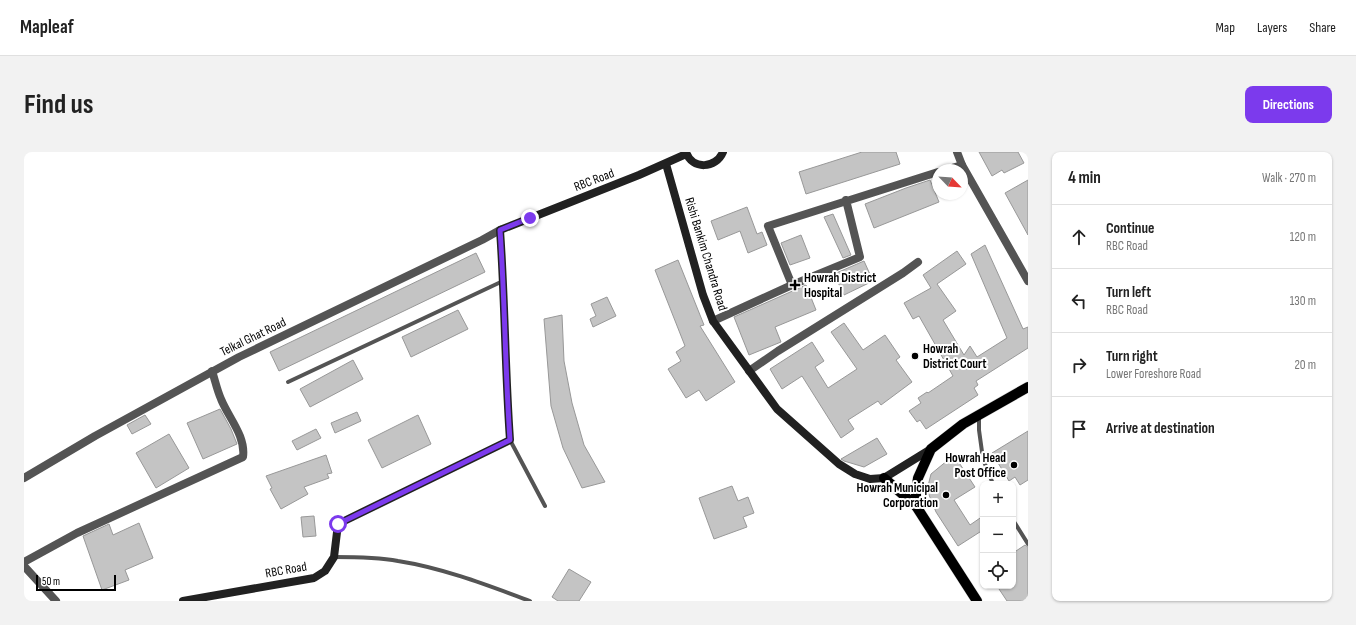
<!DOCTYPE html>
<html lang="en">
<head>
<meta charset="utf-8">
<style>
	body { margin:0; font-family:"Sofia Sans Condensed",sans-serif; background:#f2f2f2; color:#222 }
	.controls { position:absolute; right:12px; bottom:12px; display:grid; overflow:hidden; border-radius:8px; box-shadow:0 1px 3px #0004 }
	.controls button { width:36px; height:36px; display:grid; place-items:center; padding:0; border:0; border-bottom:1px solid #e0e0e0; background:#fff; color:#222; font:20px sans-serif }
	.compass { position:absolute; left:908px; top:12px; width:36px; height:36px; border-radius:50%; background:#fff; box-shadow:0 1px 3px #0004; rotate:115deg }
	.scale { position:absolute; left:12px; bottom:10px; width:80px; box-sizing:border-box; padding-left:4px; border:2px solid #000; border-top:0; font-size:11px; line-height:14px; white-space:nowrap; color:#000; -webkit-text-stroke:3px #fff; paint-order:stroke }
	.stop { position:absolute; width:12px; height:12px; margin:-9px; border:3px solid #7c3aed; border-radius:50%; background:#fff }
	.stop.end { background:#7c3aed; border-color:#fff; box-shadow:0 1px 4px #0008 }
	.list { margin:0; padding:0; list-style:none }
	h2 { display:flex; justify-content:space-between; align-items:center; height:52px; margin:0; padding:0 16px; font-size:17px }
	h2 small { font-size:13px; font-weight:400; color:#767676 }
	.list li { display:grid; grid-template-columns:26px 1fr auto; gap:12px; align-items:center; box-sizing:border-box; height:64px; padding:0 16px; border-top:1px solid #e0e0e0 }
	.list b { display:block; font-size:15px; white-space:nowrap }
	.list p { margin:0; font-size:13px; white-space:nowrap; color:#767676 }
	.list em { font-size:13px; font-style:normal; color:#767676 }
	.icon { flex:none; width:22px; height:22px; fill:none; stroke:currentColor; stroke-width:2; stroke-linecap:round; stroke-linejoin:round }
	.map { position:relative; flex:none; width:1004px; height:449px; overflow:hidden; border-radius:8px }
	header { display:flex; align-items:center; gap:24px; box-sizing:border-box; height:56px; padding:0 20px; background:#fff; border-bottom:1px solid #e0e0e0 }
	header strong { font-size:19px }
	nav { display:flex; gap:22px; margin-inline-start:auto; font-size:14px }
	.intro { display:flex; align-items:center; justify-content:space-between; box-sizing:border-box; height:96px; padding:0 24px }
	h1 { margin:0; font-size:28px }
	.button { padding:10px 18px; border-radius:8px; background:#7c3aed; color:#fff; font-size:14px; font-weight:700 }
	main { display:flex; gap:24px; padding:0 24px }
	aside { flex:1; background:#fff; border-radius:8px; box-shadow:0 1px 3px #0004 }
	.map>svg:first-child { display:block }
	.building { fill:#c4c4c4; stroke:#989898 }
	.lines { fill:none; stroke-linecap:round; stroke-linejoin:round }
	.primary-casing { stroke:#dbdbdb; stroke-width:11 }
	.service { stroke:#545454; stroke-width:4 }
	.minor { stroke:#545454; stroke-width:8 }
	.tertiary { stroke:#545454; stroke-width:8 }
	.secondary { stroke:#212121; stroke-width:8 }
	.primary { stroke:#000; stroke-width:10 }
	.route { stroke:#7c3aed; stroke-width:5 }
	.poi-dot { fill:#000; stroke:#fff; stroke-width:1.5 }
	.labels { text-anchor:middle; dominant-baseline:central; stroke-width:4; stroke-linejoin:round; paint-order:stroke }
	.street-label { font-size:13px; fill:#000; stroke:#fff }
	.poi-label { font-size:13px; font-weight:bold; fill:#000; stroke:#fff; text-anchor:start }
</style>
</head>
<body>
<header>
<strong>Mapleaf</strong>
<nav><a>Map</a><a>Layers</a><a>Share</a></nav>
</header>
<div class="intro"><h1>Find us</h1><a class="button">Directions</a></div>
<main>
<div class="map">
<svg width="1004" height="449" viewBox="0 0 1004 449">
	<rect width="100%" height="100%" fill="#fff"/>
	<g class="building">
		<polygon points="838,0 872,0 876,12 782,42 775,20"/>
		<polygon points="955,0 994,0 1000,11 980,21 978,18 968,24"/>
		<polygon points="906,28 915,50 850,76 841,52 882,36"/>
		<polygon points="1004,28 1004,83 981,41"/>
		<polygon points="723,55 733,82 738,80 743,93 724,101 716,79 694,88 687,69"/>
		<polygon points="809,62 827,103 819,106 800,65"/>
		<polygon points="777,83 786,106 766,113 757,91"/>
		<polygon points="961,93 999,177 1004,175 1004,196 952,229 954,233 950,236 954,243 902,277 896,268 893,270 885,259 897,251 894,246 903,240 904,241 929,224 895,164 889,167 880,151 907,136 899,123 933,99 942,112 913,132 932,159 919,168 940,203 946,194 953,205 983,186 947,102"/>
		<polygon points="452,101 461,120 255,219 246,200"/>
		<polygon points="654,108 680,173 676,174 711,230 682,249 675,238 662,246 644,217 657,209 652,200 661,194 631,118"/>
		<polygon points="840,109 849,129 820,143 810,122"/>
		<polygon points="782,133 792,158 751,175 757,190 725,203 710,165"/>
		<polygon points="583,145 592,164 569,175 566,167 572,164 567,152"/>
		<polygon points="434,158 444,177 387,205 378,185"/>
		<polygon points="538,163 540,209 548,251 560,293 581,330 558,336 539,296 527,254 520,167"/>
		<polygon points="820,171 839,198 861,183 876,205 872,208 888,230 857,253 854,249 824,268 830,277 817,286 778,224 758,237 746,217 788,190 800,209 791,215 804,236 833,217 807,180"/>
		<polygon points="329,208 339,227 286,255 276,237"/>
		<polygon points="196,257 207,277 213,292 179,307 163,271"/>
		<polygon points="333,260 337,269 311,281 307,271"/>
		<polygon points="121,263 127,272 108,282 103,273"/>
		<polygon points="394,263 407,292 358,316 344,288"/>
		<polygon points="292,277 297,286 273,298 268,289"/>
		<polygon points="1004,279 1004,328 996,333 991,325 985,329 968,301"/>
		<polygon points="145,282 165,316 132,336 112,301"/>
		<polygon points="853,286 863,302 840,315 820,309 817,307"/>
		<polygon points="302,303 308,321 303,322 305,326 280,335 284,342 257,357 246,337 248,336 242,324"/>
		<polygon points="930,303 951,335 930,348 946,373 959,364 959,378 934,394 912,360 903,338 907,322"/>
		<polygon points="708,334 714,349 724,345 730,361 719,365 723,375 690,387 675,346"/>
		<polygon points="290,364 292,384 279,385 277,365"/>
		<polygon points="115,371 129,406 101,418 105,428 78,438 59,384 85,372 89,383"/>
		<polygon points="1001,393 1004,395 1004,449 983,449 973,434 989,434 989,401"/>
		<polygon points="545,417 567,430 555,449 534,449 528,445"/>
	</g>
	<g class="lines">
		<g class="primary-casing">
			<g id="primary">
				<polyline points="860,326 892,354"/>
				<polyline points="953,449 892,354 892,340 894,326 907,297 939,272 1004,235"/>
			</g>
		</g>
		<g class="service">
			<polyline points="264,230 479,129"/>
			<polyline points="955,265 955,278 959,307 969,332"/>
			<polyline points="486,288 521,354"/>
			<polyline points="989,368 1004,392"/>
			<path d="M310 405C331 405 353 405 374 409 419 416 463 433 506 449"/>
		</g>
		<g class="minor">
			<polyline points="921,18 938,13"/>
			<polyline points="822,48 836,105 768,133 744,74 914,20"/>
			<polyline points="689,169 768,133"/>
			<polyline points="725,219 754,199 879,121 894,110"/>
			<polyline points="0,326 71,284 215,205 458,88 476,78"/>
			<path d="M0 410 53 381 219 305C222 284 204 265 197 247 193 238 191 228 188 219"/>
			<polyline points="0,414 32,449"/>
		</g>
		<polyline class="tertiary" points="933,0 938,13 1004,129"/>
		<g class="secondary">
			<path d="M662 0C668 18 692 17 699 0"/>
			<polyline points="642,12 679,143 689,169 753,257 815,312 831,322 846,327 860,326 907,297"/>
			<path d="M159 449 290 426 301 419 310 405 314 372 486 288C481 218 481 148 476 78L615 23 662 2"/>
		</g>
		<use href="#primary" class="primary"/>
	</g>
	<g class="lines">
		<path class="route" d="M314 372 486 288C481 218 481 148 476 78L506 66"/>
	</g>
	<g class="poi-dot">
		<path d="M769 127h4v4h4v4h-4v4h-4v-4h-4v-4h4z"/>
		<circle cx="891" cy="204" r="4"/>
		<circle cx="990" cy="313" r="4"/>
		<circle cx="922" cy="343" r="4"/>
	</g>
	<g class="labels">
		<g class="street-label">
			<text transform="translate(570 28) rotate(-21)">RBC Road</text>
			<text transform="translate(682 102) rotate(73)">Rishi Bankim Chandra Road</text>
			<text transform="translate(229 185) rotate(-26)">Telkal Ghat Road</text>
			<text transform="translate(262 418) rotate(-10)">RBC Road</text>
		</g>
		<g class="poi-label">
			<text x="780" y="126">Howrah District<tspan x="780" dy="15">Hospital</tspan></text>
			<text x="899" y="197">Howrah<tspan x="899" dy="15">District Court</tspan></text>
			<text x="982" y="306" text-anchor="end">Howrah Head<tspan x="982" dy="15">Post Office</tspan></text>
			<text x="914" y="336" text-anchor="end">Howrah Municipal<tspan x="914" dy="15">Corporation</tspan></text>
		</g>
	</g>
</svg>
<div class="controls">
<button>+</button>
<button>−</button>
<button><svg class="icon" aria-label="locate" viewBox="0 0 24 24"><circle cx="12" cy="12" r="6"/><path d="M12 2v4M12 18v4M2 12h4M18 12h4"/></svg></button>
</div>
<svg class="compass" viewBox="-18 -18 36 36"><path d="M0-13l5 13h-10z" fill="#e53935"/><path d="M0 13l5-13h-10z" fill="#767676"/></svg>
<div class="scale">50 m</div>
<div class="stop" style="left:314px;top:372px"></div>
<div class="stop end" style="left:506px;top:66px"></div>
</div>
<aside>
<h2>4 min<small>Walk · 270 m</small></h2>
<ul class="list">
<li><svg class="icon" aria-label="ahead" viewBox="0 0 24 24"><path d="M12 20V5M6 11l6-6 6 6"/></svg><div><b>Continue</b><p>RBC Road</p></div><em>120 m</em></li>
<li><svg class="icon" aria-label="left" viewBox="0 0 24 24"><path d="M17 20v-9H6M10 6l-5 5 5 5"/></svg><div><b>Turn left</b><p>RBC Road</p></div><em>130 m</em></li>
<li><svg class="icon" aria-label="right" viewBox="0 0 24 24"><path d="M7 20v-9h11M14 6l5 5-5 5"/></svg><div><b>Turn right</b><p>Lower Foreshore Road</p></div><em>20 m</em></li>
<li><svg class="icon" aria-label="arrive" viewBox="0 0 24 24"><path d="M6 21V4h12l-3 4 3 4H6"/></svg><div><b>Arrive at destination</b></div></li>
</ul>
</aside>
</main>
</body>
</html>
